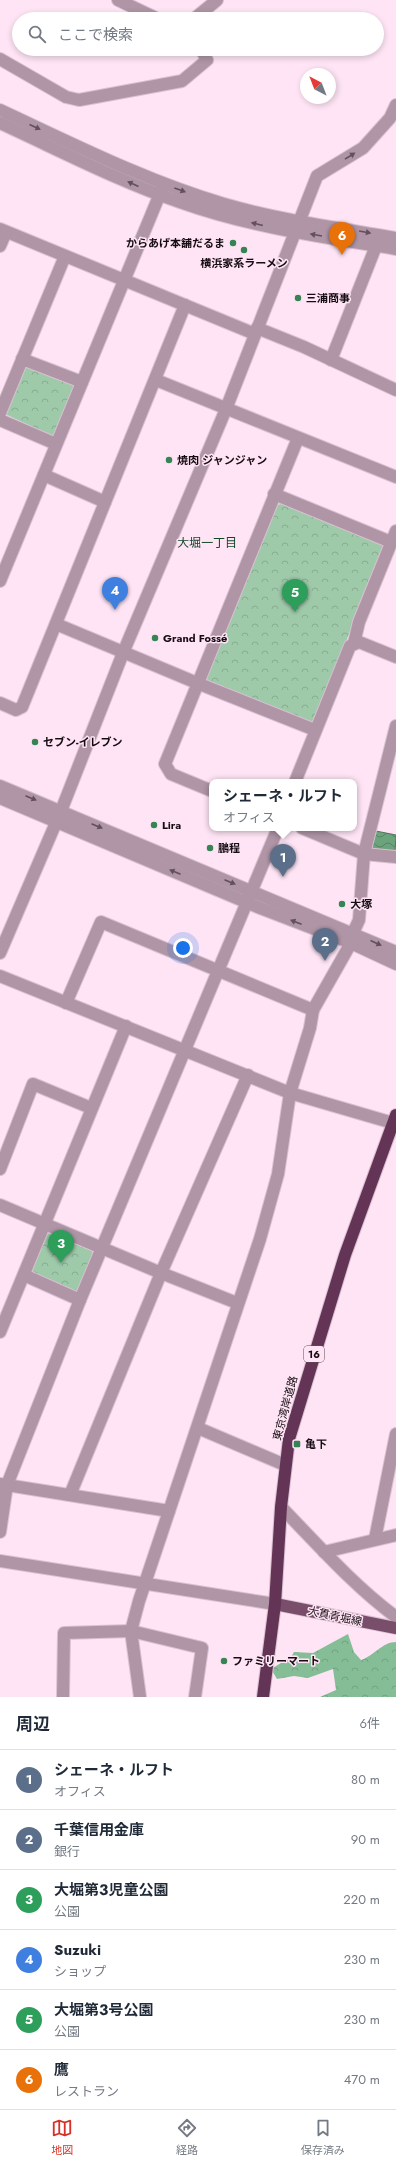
<!DOCTYPE html>
<html lang="ja">
<head>
<meta charset="utf-8">
<style>
	body { margin:0; font-family:Jost,"Noto Sans JP",sans-serif; background:#f6f6f7; color:#1f2937 }
	.compass { position:absolute; left:300px; top:68px; width:36px; height:36px; border-radius:50%; background:#fff; box-shadow:0 2px 6px #0003; rotate:318deg }
	.you { position:absolute; left:183px; top:948px; width:14px; height:14px; margin:-10px; border:3px solid #fff; border-radius:50%; background:#1a73e8; box-shadow:0 0 0 6px #1a73e833 }
	.badge { display:grid; place-items:center; width:26px; height:26px; border-radius:50%; background:#d93025; color:#fff; font-size:13px; font-weight:700 }
	.pin { position:absolute; translate:-50% -33px; filter:drop-shadow(0 1px 2px #0008) }
	.pin::after { content:''; position:absolute; top:21px; width:14px; height:12px; background:inherit; clip-path:polygon(0 0,100% 0,50% 100%) }
	.popup { position:absolute; left:209px; top:779px; width:148px; height:52px; box-sizing:border-box; display:grid; place-content:center; border-radius:8px; background:#fff; filter:drop-shadow(0 1px 3px #0005); font-size:13px; white-space:nowrap; color:#747a83 }
	.popup b { font-size:15px; color:#1f2937 }
	.popup::after { content:''; position:absolute; left:50%; top:100%; margin-left:-8px; border:8px solid transparent; border-top-color:#fff }
	.list { margin:0; padding:0; list-style:none }
	h2 { display:flex; justify-content:space-between; align-items:center; height:52px; margin:0; padding:0 16px; font-size:17px }
	h2 small { font-size:13px; font-weight:400; color:#747a83 }
	.list li { display:grid; grid-template-columns:26px 1fr auto; gap:12px; align-items:center; box-sizing:border-box; height:60px; padding:0 16px; border-top:1px solid #e0e1e3 }
	.list b { display:block; font-size:15px; white-space:nowrap }
	.list p { margin:0; font-size:13px; white-space:nowrap; color:#747a83 }
	.list em { font-size:13px; font-style:normal; color:#747a83 }
	.icon { flex:none; width:22px; height:22px; fill:none; stroke:currentColor; stroke-width:2; stroke-linecap:round; stroke-linejoin:round }
	.map { position:relative; flex:none; width:396px; height:1697px; overflow:hidden }
	.search { position:absolute; background:#fff; box-shadow:0 2px 6px #0003; left:12px; right:12px; top:12px; height:44px; display:flex; align-items:center; gap:10px; box-sizing:border-box; padding:0 14px; border-radius:22px; color:#747a83; font-size:15px }
	.sheet { height:412px; background:#fff }
	nav { display:flex; justify-content:space-around; align-items:center; box-sizing:border-box; height:56px; border-top:1px solid #e0e1e3; background:#fff; font-size:11px; color:#747a83 }
	nav a { display:grid; justify-items:center; gap:2px }
	nav .on { color:#d93025 }
	.map>svg:first-child { display:block }
	.forest { fill:url(#forest-crowns) }
	.park { fill:url(#park-crowns) }
	.water { fill:url(#water-waves); stroke:#51765c }
	.lines { fill:none; stroke-linecap:round; stroke-linejoin:round }
	.minor-casing { stroke:#d9c1d1; stroke-width:14 }
	.major-casing { stroke:#d9c1d1; stroke-width:14 }
	.highway-casing { stroke:#d9c1d1; stroke-width:14 }
	.minor { stroke:#af95a6; stroke-width:12 }
	.major { stroke:#784e6b; stroke-width:12 }
	.highway { stroke:#643456; stroke-width:12 }
	.oneway { fill:#62505c }
	.poi-dot { fill:#368353; stroke:#fee4f5; stroke-width:1.5 }
	.labels { text-anchor:middle; dominant-baseline:central; stroke-width:3; stroke-linejoin:round; paint-order:stroke }
	.shield { fill:#fee4f5; stroke:#5b4d56; stroke-width:1 }
	.shield-label { font-size:10px; font-weight:bold; fill:#150c12 }
	.poi-label { font-size:11px; font-weight:bold; fill:#150c12; stroke:#fee4f5; text-anchor:start }
	.street-label { font-size:11px; fill:#150c12; stroke:#fee4f5 }
	.neighbourhood-label { font-size:12px; fill:#104727; stroke:#fee4f5 }
</style>
</head>
<body>
<div class="map">
<svg width="396" height="1697" viewBox="0 0 396 1697">
	<defs>
		<pattern id="forest-crowns" width="20" height="18" patternUnits="userSpaceOnUse"><rect width="20" height="18" fill="#85be96"/><path d="M2 6a3 3 0 1 1 6 0M12 15a3 3 0 1 1 6 0" fill="none" stroke="#72a280"/></pattern>
		<pattern id="park-crowns" width="20" height="18" patternUnits="userSpaceOnUse"><rect width="20" height="18" fill="#9ecaaa"/><path d="M2 6a3 3 0 1 1 6 0M12 15a3 3 0 1 1 6 0" fill="none" stroke="#87ac91"/></pattern>
		<pattern id="water-waves" width="16" height="10" patternUnits="userSpaceOnUse"><rect width="16" height="10" fill="#6ba37c"/><path d="M0 5q4-4 8 0t8 0" fill="none" stroke="#578364"/></pattern>
	</defs>
	<rect width="100%" height="100%" fill="#fee4f5"/>
	<path class="forest" d="M348 1634 354 1652 361 1660C374 1656 382 1642 396 1642V1697H320L336 1690 333 1669 308 1678 294 1676 277 1679 271 1669 291 1657 294 1652 313 1653Z"/>
	<g class="park">
		<polygon points="29,365 76,386 57,434 53,437 5,414 25,367"/>
		<polygon points="281,504 384,545 314,723 310,724 208,681 206,677 276,505"/>
		<polygon points="48,1233 92,1251 94,1256 79,1290 74,1292 31,1274 29,1270 44,1235"/>
	</g>
	<polygon class="water" points="376,831 396,835 395,853 372,849"/>
	<g class="lines">
		<g class="minor-casing">
			<g id="minor">
				<polyline points="118,0 158,19"/>
				<polyline points="194,19 217,0"/>
				<polyline points="0,59 66,97 79,100 182,81 207,60 201,49"/>
				<path d="M0 110C73 144 146 181 224 204 279 220 339 228 396 238"/>
				<path d="M0 123C59 150 118 181 180 202 250 227 323 237 396 249"/>
				<polyline points="0,229 255,334"/>
				<polyline points="0,246 6,232"/>
				<polyline points="257,328 304,347 396,390"/>
				<polyline points="22,359 82,382"/>
				<polyline points="331,360 376,246"/>
				<polyline points="156,380 396,477"/>
				<polyline points="0,413 65,256"/>
				<polyline points="0,420 56,444"/>
				<polyline points="44,475 105,502"/>
				<polyline points="274,494 391,542"/>
				<polyline points="0,581 164,184"/>
				<polyline points="56,624 197,683 315,730"/>
				<polyline points="354,643 359,622 396,531"/>
				<polyline points="0,703 16,710 22,707 185,305"/>
				<polyline points="295,782 350,646 359,642 396,657"/>
				<polyline points="0,786 396,952"/>
				<polyline points="212,791 171,774 165,764 298,438"/>
				<polyline points="0,798 260,908 351,943 396,964"/>
				<polyline points="302,828 364,854 396,857"/>
				<polyline points="353,933 359,920 364,854 396,726"/>
				<polyline points="0,953 61,811 123,653 226,409 317,176 363,148 390,118 396,105"/>
				<polyline points="0,976 290,1093 393,1123"/>
				<polyline points="66,1003 101,922 313,1010"/>
				<polyline points="0,1169 33,1084 91,1108"/>
				<polyline points="0,1205 161,1273 237,1303"/>
				<polyline points="24,1275 80,1300"/>
				<polyline points="0,1332 126,1026"/>
				<polyline points="198,1428 285,1465"/>
				<polyline points="0,1484 169,1511"/>
				<polyline points="70,1495 161,1273 248,1075"/>
				<path d="M281 1507C318 1545 354 1586 396 1617"/>
				<polyline points="0,1532 7,1485 80,1300 278,828"/>
				<polyline points="375,1539 396,1434"/>
				<polyline points="324,1552 396,1535"/>
				<polyline points="0,1561 275,1604"/>
				<polyline points="63,1697 64,1633 131,1631 202,1648 195,1697"/>
				<polyline points="140,1697 131,1631 139,1601 260,1239 278,1174 290,1093 310,1028 313,1010 351,943"/>
			</g>
		</g>
		<g class="major-casing">
			<polyline id="major" points="275,1604 396,1628"/>
		</g>
		<g class="highway-casing">
			<polyline id="highway" points="263,1697 275,1604 281,1507 289,1439 345,1255 396,1115"/>
		</g>
		<use href="#minor" class="minor"/>
		<use href="#major" class="major"/>
		<use href="#highway" class="highway"/>
	</g>
	<defs><path id="oneway-solid" d="M-6-.8H1V-3.2L6.5 0L1 3.2V.8H-6Z"/></defs>
	<g class="oneway">
		<use href="#oneway-solid" transform="translate(35 127) rotate(24)"/>
		<use href="#oneway-solid" transform="translate(350 156) rotate(-32)"/>
		<use href="#oneway-solid" transform="translate(133 184) rotate(-156)"/>
		<use href="#oneway-solid" transform="translate(180 190) rotate(20)"/>
		<use href="#oneway-solid" transform="translate(257 224) rotate(-166)"/>
		<use href="#oneway-solid" transform="translate(365 232) rotate(10)"/>
		<use href="#oneway-solid" transform="translate(316 235) rotate(-170)"/>
		<use href="#oneway-solid" transform="translate(31 798) rotate(23)"/>
		<use href="#oneway-solid" transform="translate(97 826) rotate(23)"/>
		<use href="#oneway-solid" transform="translate(175 872) rotate(-157)"/>
		<use href="#oneway-solid" transform="translate(230 882) rotate(23)"/>
		<use href="#oneway-solid" transform="translate(296 922) rotate(-159)"/>
		<use href="#oneway-solid" transform="translate(376 943) rotate(24)"/>
	</g>
	<g class="poi-dot">
		<circle cx="233" cy="243" r="4"/>
		<circle cx="244" cy="250" r="4"/>
		<circle cx="298" cy="298" r="4"/>
		<circle cx="169" cy="460" r="4"/>
		<circle cx="155" cy="638" r="4"/>
		<circle cx="35" cy="742" r="4"/>
		<circle cx="154" cy="825" r="4"/>
		<circle cx="210" cy="848" r="4"/>
		<circle cx="342" cy="904" r="4"/>
		<rect x="293" y="1440" width="8" height="8" rx="2"/>
		<circle cx="224" cy="1661" r="4"/>
	</g>
	<g class="labels">
		<rect class="shield" x="304" y="1346" width="20" height="16" rx="3"/>
		<g class="shield-label">
			<text x="314" y="1354">16</text>
		</g>
		<g class="poi-label">
			<text x="225" y="243" text-anchor="end">からあげ本舗だるま</text>
			<text x="244" y="263" text-anchor="middle">横浜家系ラーメン</text>
			<text x="306" y="298">三浦商事</text>
			<text x="177" y="460">焼肉 ジャンジャン</text>
			<text x="163" y="638">Grand Fossé</text>
			<text x="43" y="742">セブン-イレブン</text>
			<text x="162" y="825">Lira</text>
			<text x="218" y="848">鵬程</text>
			<text x="350" y="904">大塚</text>
			<text x="305" y="1444">亀下</text>
			<text x="232" y="1661">ファミリーマート</text>
		</g>
		<g class="street-label">
			<text transform="translate(285 1408) rotate(-75)">東京湾岸道路</text>
			<text transform="translate(335 1616) rotate(12)">大貫青堀線</text>
		</g>
		<g class="neighbourhood-label">
			<text x="207" y="543">大堀一丁目</text>
		</g>
	</g>
</svg>
<svg class="compass" viewBox="-18 -18 36 36"><path d="M0-13l5 13h-10z" fill="#e53935"/><path d="M0 13l5-13h-10z" fill="#747a83"/></svg>
<div class="you"></div>
<div class="pin badge" style="left:283px;top:877px;background:#5c6f8a">1</div>
<div class="popup"><b>シェーネ・ルフト</b>オフィス</div>
<div class="pin badge" style="left:325px;top:961px;background:#5c6f8a">2</div>
<div class="pin badge" style="left:61px;top:1263px;background:#2e9e5b">3</div>
<div class="pin badge" style="left:115px;top:610px;background:#3f7fe0">4</div>
<div class="pin badge" style="left:295px;top:612px;background:#2e9e5b">5</div>
<div class="pin badge" style="left:342px;top:255px;background:#e8710a">6</div>
<div class="search"><svg class="icon" aria-label="search" viewBox="0 0 24 24"><circle cx="10" cy="10" r="6"/><path d="M15 15l6 6"/></svg>ここで検索</div>
</div>
<section class="sheet">
<h2>周辺<small>6件</small></h2>
<ul class="list">
<li><span class="badge" style="background:#5c6f8a">1</span><div><b>シェーネ・ルフト</b><p>オフィス</p></div><em>80 m</em></li>
<li><span class="badge" style="background:#5c6f8a">2</span><div><b>千葉信用金庫</b><p>銀行</p></div><em>90 m</em></li>
<li><span class="badge" style="background:#2e9e5b">3</span><div><b>大堀第３児童公園</b><p>公園</p></div><em>220 m</em></li>
<li><span class="badge" style="background:#3f7fe0">4</span><div><b>Suzuki</b><p>ショップ</p></div><em>230 m</em></li>
<li><span class="badge" style="background:#2e9e5b">5</span><div><b>大堀第３号公園</b><p>公園</p></div><em>230 m</em></li>
<li><span class="badge" style="background:#e8710a">6</span><div><b>鷹</b><p>レストラン</p></div><em>470 m</em></li>
</ul>
</section>
<nav>
<a class="on"><svg class="icon" aria-label="map" viewBox="0 0 24 24"><path d="M3 6l6-2 6 2 6-2v14l-6 2-6-2-6 2zM9 4v14M15 6v14"/></svg>地図</a>
<a><svg class="icon" aria-label="directions" viewBox="0 0 24 24"><path d="M12 3l9 9-9 9-9-9zM9 14v-3h6M13 9l2 2-2 2"/></svg>経路</a>
<a><svg class="icon" aria-label="saved" viewBox="0 0 24 24"><path d="M7 4h10v16l-5-4-5 4z"/></svg>保存済み</a>
</nav>
</body>
</html>
